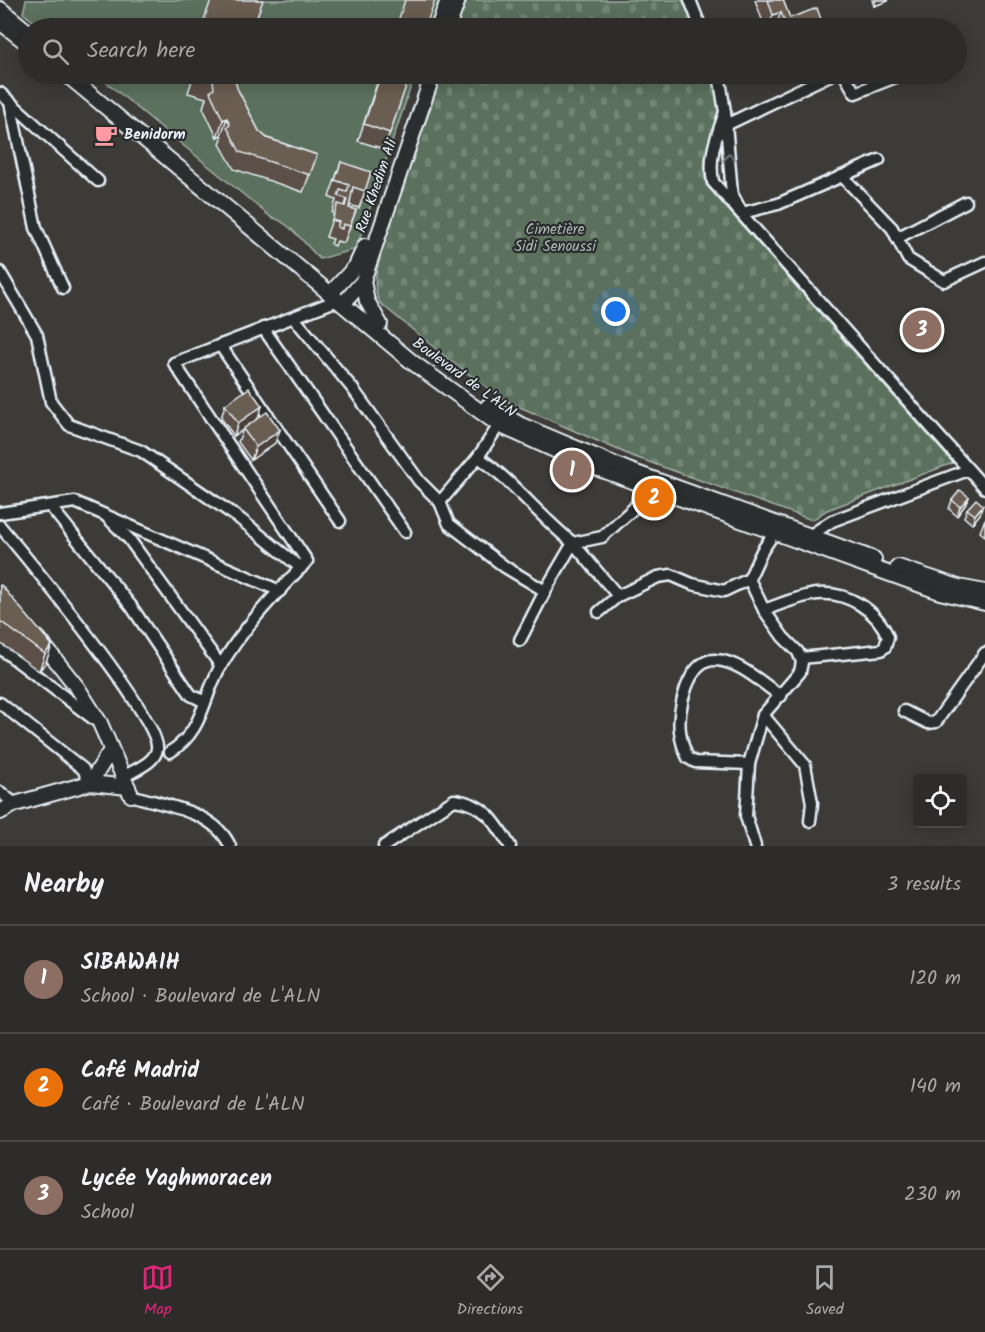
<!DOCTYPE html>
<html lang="en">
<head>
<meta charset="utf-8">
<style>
	body { margin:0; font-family:Kalam,sans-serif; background:#363432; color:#f1f3f6 }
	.controls { position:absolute; right:18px; bottom:18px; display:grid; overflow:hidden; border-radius:6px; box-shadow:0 3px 15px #0003 }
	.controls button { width:54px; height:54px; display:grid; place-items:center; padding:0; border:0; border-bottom:2px solid #494847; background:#2e2c2a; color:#f1f3f6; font:30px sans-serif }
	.you { position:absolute; left:616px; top:312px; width:21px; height:21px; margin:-15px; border:4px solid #fff; border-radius:50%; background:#1a73e8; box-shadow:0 0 0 9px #1a73e833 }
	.badge { display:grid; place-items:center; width:39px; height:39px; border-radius:50%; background:#db2777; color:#fff; font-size:20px; font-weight:700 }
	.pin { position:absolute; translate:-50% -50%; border:3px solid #fff; box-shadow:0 2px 6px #0006 }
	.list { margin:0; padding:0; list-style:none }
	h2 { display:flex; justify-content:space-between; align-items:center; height:78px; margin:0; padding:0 24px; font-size:26px }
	h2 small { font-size:20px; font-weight:400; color:#a7a7a8 }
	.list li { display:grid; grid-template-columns:39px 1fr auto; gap:18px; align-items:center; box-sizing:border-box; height:108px; padding:0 24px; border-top:2px solid #494847 }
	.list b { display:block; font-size:22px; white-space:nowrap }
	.list p { margin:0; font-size:20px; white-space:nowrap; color:#a7a7a8 }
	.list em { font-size:20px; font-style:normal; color:#a7a7a8 }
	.icon { flex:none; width:33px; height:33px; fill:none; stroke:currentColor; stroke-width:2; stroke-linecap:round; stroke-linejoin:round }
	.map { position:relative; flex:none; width:985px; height:846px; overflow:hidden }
	.search { position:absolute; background:#2e2c2a; box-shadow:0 3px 15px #0003; left:18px; right:18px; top:18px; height:66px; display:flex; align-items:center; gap:15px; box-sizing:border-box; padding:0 21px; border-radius:33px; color:#a7a7a8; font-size:22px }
	.sheet { height:402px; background:#2e2c2a }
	nav { display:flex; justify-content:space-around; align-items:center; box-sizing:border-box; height:84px; border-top:2px solid #494847; background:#2e2c2a; font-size:16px; color:#a7a7a8 }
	nav a { display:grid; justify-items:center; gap:3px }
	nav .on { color:#db2777 }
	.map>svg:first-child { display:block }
	.grass { fill:#5b715d; stroke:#a2b1aa; stroke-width:1.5 }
	.cemetery { fill:url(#cemetery-stones); stroke:#a2b1aa; stroke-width:1.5 }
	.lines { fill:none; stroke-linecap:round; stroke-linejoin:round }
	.minor-casing { stroke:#e8f1f8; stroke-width:15 }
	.major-casing { stroke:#e8f1f8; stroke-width:18 }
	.minor { stroke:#2a2d2e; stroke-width:10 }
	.major { stroke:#2a2d2e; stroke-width:14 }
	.wall { fill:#5b5046; stroke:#e8f1f8; stroke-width:1.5 }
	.shaded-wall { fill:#4a4139; stroke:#e8f1f8; stroke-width:1.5 }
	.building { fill:#6a5d51; stroke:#e8f1f8; stroke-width:1.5 }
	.oneway { stroke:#6c7275 }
	.labels { text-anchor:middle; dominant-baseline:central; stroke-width:4.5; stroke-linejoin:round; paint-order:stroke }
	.poi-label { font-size:15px; font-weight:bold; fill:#e8f1f8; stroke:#2a2d2e; text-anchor:start }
	.street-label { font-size:15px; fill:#e8f1f8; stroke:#2a2d2e }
	.park-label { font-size:15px; fill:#a9b7b2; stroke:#2a2d2e }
</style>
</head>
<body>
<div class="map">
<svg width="985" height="846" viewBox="0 0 985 846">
	<defs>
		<pattern id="cemetery-stones" width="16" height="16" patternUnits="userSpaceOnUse" patternTransform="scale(1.5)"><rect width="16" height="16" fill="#5b715d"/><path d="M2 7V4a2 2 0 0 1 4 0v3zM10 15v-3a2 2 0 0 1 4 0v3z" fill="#738675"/></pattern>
	</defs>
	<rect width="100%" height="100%" fill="#3d3b38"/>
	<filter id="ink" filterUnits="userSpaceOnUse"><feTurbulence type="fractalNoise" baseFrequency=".0167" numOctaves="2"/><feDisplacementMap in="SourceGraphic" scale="12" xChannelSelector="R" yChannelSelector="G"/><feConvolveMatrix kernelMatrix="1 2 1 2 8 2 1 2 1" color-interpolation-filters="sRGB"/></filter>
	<g filter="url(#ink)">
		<g class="grass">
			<polygon points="26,0 440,0 430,28 42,28 23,13"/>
			<path d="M96 74H415L356 249 320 259C309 249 287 219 272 218Z"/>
		</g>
		<g class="cemetery">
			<polygon points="466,0 683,0 695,28 456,28"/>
			<path d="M442 74H713C716 84 721 100 719 111 713 142 700 150 706 185L953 463 827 510 812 520 632 456 506 401 452 362 380 303C371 285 377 270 381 252Z"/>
		</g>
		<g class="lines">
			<g class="minor-casing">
				<g id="minor">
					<polyline points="690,0 701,28"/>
					<polyline points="719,74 725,112"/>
					<polyline points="844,74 855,93 903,74"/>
					<polyline points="0,93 98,181"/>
					<polyline points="10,102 36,228 63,288"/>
					<polyline points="726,125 832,74"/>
					<polyline points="842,176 892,228 908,259 944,281 985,262"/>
					<path d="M742 213 732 194 725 112C717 136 708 156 713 182L985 488"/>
					<polyline points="742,213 778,204 879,160"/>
					<polyline points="897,238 966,202"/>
					<polyline points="0,272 37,335 51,402 69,425 141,451 240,519 301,568"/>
					<polyline points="294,318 353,389 419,481 440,502 449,524 505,567 545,591"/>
					<polyline points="263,328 405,532"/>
					<polyline points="220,345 340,521"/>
					<path d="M478 457C513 481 539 516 573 543L602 537 634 508 651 481"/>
					<polyline points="440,502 478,457 499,425"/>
					<polyline points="50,506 131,606 191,695 205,702"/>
					<polyline points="0,513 75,502 280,591"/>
					<polyline points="107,517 129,539 221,666"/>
					<path d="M0 526C25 556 162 720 157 749 155 763 134 770 123 777"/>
					<polyline points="811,535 832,521 968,470"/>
					<path d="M764 610C781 604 799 596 817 594 847 591 877 610 888 637L885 647 881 650 801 658"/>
					<polyline points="599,612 618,596"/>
					<polyline points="520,640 545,591 573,543 618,596 658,577 671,575 692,584 724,591 749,579"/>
					<polyline points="0,648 95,720"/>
					<polyline points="0,703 83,769 90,783"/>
					<polyline points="904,711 928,723 936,722 985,653"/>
					<polyline points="763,715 805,765 812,803 810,821"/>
					<path d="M170 752C203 731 202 701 219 669 242 628 275 595 307 561L174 363 338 300"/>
					<path d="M749 764 695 762 688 758C684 750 681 741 680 731 677 711 688 658 716 660 739 661 763 684 781 696"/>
					<polyline points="0,792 15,804"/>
					<path d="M131 795C164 806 214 810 230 846"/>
					<path d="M384 846 454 800C484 803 495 821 510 846"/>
					<polyline points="755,846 746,816 749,764 763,715 800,672 802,662 798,652 783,637 764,610 749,579 762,551 778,527"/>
				</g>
			</g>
			<g class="major-casing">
				<g id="major">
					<polyline points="0,9 28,32"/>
					<polyline points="0,22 28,44"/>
					<polyline points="438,28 448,0"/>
					<polyline points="448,28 458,0"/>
					<polyline points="66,74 412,362 499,425 588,465 940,592 985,603"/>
					<polyline points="363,281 367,301 380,324"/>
					<polyline points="330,294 356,266 365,246"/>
					<polyline points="343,304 363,281 433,74"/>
					<polyline points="488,406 521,425 628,470 874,559"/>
					<polyline points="898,567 958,587 985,592"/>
					<polyline points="38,638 77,687 100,723 131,795"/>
					<polyline points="90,783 111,750"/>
					<polyline points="0,812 15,804 90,783 128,787"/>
				</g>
			</g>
			<use href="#minor" class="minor"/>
			<use href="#major" class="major"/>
		</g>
		<g class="wall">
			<polygon points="755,0 783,0 790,18 819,28 765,28"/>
			<polygon points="872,0 888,0 888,1 874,6"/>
			<polygon points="194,74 238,74 235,80 237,88 259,131 267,138 317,155 303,192 234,169 220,144 222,138 221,135 217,137 203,108 206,98 188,93"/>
			<polygon points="380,74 410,74 384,149 358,141"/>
			<polygon points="341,162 365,191 359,208 350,205 349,208 356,210 344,243 337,241 335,246 331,244 333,239 326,237 334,214 332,213 336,200 329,197"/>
			<polygon points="225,405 262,406 258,418 275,443 251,460 238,442 243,429 234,436 221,418"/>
			<polygon points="969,497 965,505 957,516 949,509 952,500"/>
			<polygon points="967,509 980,514 972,524 964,517"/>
			<polygon points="985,519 985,536 980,532"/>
			<polygon points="0,586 52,645 46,662 39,671 0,643"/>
		</g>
		<g class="shaded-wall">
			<polygon points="876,0 888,0 888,1 874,6"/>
			<polygon points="781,12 775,28 768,28 773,15"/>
			<polygon points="822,22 819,28 802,28"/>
			<polygon points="227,118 221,135 217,137 223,120"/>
			<polygon points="262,406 258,419 234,436 238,423"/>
			<polygon points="280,430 275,443 251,460 256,447"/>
			<polygon points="969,497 965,505 957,516 960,507"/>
			<polygon points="983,505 980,514 972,524 975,515"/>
			<polygon points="52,645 46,662 39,671 45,654"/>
		</g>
		<g class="building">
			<polygon points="211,0 263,0 253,28 201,28"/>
			<polygon points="405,0 435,0 425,28 396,28"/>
			<polygon points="768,0 783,0 790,18 817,8 822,22 802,28 787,28 781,12 773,15"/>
			<polygon points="195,74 238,74 235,80 237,88 259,131 267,138 317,155 310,175 240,152 227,127 230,125 227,118 223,120 210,92 214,89 213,81 194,76"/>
			<polygon points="381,74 410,74 390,133 364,124"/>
			<polygon points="341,162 371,172 365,191 353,187 349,208 356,210 350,226 343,224 342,229 337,227 339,222 332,220 338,204 345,206 347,199 338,196 340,190 347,192 349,185 335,180"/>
			<polygon points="249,388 262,406 238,423 225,405"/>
			<polygon points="267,412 280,430 256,447 243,429"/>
			<polygon points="960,490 969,497 960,507 952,500"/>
			<polygon points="976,499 983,505 975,515 967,509"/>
			<polygon points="1,585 52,645 45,654 0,621 0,586"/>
		</g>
		<defs><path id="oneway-chevron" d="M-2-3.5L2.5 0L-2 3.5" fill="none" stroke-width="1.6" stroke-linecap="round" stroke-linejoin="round" transform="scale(1.5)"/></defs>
		<use class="oneway" href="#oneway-chevron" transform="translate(729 157) rotate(-94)"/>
	</g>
	<defs>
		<g id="cafe-bare" transform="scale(1.8)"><path d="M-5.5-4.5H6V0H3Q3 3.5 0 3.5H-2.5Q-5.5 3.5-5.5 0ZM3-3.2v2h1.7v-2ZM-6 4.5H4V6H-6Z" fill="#ff9aa2" stroke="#2a2d2e" stroke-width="2.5" paint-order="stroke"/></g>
	</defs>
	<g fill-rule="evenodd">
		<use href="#cafe-bare" x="106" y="135"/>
	</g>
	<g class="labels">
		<g class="poi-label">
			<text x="124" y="135">Benidorm</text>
		</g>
		<g class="street-label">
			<text transform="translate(377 186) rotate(-71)">Rue Khedim Ali</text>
			<text transform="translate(464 378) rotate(36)">Boulevard de L'ALN</text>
		</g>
		<g class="park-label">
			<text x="555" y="230">Cimetière<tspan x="555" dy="17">Sidi Senoussi</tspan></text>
		</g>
	</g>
</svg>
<div class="controls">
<button><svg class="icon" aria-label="locate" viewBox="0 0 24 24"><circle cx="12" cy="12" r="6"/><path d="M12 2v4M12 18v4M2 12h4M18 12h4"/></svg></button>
</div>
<div class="you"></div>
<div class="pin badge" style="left:572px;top:470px;background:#8d6e63">1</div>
<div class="pin badge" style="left:654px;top:498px;background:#e8710a">2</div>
<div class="pin badge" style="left:922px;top:330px;background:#8d6e63">3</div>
<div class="search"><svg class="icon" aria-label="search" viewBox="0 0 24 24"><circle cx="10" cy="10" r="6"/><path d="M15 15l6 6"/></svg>Search here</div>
</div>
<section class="sheet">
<h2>Nearby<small>3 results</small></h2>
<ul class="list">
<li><span class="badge" style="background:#8d6e63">1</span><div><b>SIBAWAIH</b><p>School · Boulevard de L'ALN</p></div><em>120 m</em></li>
<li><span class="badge" style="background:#e8710a">2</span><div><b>Café Madrid</b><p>Café · Boulevard de L'ALN</p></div><em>140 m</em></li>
<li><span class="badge" style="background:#8d6e63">3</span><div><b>Lycée Yaghmoracen</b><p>School</p></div><em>230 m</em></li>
</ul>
</section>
<nav>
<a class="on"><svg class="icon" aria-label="map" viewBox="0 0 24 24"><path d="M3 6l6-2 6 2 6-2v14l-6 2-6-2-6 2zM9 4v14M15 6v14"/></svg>Map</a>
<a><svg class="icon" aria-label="directions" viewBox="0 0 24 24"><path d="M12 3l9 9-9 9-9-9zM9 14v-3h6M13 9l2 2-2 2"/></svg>Directions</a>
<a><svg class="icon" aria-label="saved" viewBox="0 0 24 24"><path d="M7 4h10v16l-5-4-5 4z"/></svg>Saved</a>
</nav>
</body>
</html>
